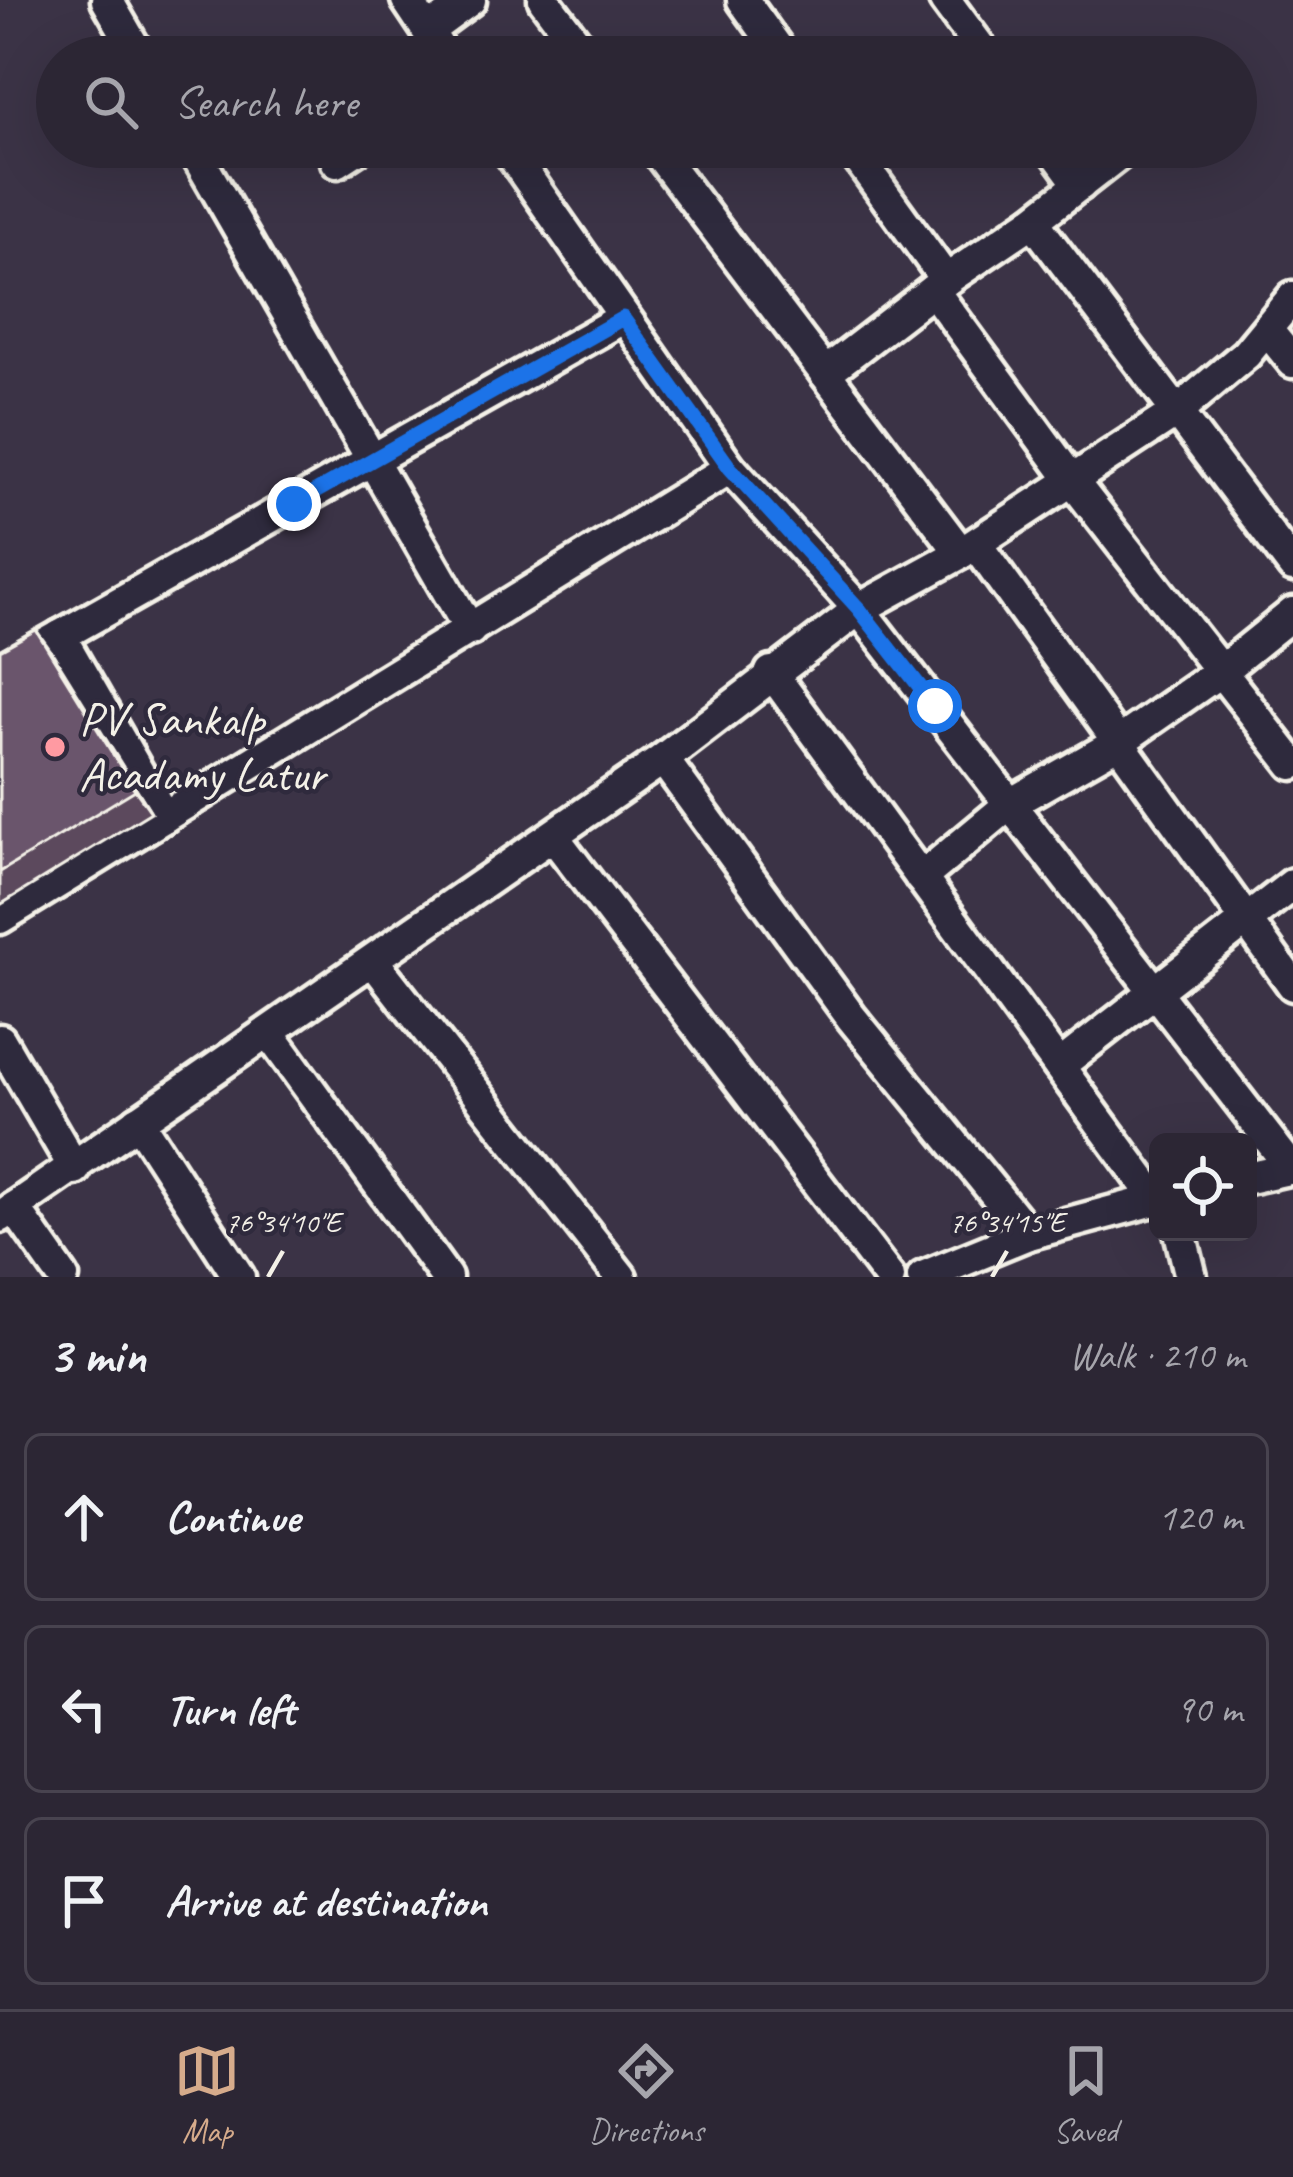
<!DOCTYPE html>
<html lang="en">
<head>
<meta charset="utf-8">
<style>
	body { margin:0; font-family:Caveat,sans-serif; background:#342e3c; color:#f1f3f6 }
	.controls { position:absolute; right:36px; bottom:36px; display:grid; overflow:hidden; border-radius:18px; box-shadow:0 12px 48px #0002 }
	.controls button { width:108px; height:108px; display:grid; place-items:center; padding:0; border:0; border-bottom:3px solid #48434f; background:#2c2634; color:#f1f3f6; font:60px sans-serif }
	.stop { position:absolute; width:36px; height:36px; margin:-27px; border:9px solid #1a73e8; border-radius:50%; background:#fff }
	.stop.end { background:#1a73e8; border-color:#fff; box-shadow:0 3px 12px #0008 }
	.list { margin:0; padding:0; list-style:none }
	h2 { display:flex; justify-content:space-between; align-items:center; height:156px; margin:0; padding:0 48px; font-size:51px }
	h2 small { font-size:39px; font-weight:400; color:#a6a5ac }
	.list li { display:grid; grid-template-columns:78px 1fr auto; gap:36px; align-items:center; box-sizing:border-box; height:168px; margin:0 24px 24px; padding:0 24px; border:3px solid #48434f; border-radius:18px }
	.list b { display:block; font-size:45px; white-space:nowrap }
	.list em { font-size:39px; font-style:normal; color:#a6a5ac }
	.icon { flex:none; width:66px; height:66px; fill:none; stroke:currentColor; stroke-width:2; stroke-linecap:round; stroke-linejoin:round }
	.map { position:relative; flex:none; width:1293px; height:1277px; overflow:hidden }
	.search { position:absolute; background:#2c2634; box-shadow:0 12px 48px #0002; left:36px; right:36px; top:36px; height:132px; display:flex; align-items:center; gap:30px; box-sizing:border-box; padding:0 42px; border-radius:66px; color:#a6a5ac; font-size:45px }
	.sheet { height:732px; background:#2c2634 }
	nav { display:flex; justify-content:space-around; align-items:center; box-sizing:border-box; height:168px; border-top:3px solid #48434f; background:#2c2634; font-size:33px; color:#a6a5ac }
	nav a { display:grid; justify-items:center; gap:6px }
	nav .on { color:#d6ab8b }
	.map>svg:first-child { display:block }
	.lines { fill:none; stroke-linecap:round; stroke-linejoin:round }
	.minor-casing { stroke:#f4f1e8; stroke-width:39 }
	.minor { stroke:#2f2a3d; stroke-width:30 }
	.wall { fill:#5b495d; stroke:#f4f1e8; stroke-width:3 }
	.shaded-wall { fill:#4a3c4c; stroke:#f4f1e8; stroke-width:3 }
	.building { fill:#6a556c; stroke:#f4f1e8; stroke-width:3 }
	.route { stroke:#1a73e8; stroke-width:15 }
	.ticks { fill:none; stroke:#f4f1e8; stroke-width:4.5 }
	.poi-dot { fill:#ff9aa2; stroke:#2f2a3d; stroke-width:4.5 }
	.labels { text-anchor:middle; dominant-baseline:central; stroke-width:9; stroke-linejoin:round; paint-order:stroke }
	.poi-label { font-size:48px; fill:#f4f1e8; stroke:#2f2a3d; text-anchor:start }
	.ticks-label { font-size:30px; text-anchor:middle; fill:#f4f1e8; stroke:#2f2a3d; stroke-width:9; stroke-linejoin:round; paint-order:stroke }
</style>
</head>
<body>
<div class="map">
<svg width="1293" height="1277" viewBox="0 0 1293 1277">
	<rect width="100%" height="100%" fill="#3b3346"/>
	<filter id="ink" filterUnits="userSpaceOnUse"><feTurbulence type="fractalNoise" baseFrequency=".00833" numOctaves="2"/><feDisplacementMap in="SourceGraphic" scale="24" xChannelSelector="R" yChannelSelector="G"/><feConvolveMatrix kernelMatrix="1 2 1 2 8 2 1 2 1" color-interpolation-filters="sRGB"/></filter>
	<g filter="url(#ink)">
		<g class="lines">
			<g class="minor-casing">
				<g id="minor">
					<polyline points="107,0 140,57"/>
					<polyline points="407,0 445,57"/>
					<polyline points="544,0 587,57"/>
					<polyline points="743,0 784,57"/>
					<polyline points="945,0 987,57"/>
					<polyline points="428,31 470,0"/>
					<polyline points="192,147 470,630"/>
					<polyline points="506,147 730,468 859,609 1292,1169"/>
					<polyline points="654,147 825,373 946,280 850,147"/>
					<polyline points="1052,147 1080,185"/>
					<polyline points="337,162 360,147"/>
					<polyline points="1033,221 1293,566"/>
					<polyline points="946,280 1033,221 1128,147"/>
					<polyline points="933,290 1074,483 1293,764"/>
					<polyline points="1268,331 1293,362"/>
					<polyline points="825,373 961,553"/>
					<polyline points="976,544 1293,985"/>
					<polyline points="60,636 164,817"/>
					<polyline points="0,670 623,318"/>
					<polyline points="771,672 1156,1199"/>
					<polyline points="663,759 851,1017 1028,1234"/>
					<polyline points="553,836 889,1277"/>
					<polyline points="921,878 1010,804 1119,742 1221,671 1293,613"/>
					<polyline points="0,918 730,468"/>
					<polyline points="373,961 621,1277"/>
					<polyline points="269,1033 446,1277"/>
					<polyline points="0,1040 75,1169"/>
					<polyline points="1059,1066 1293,884"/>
					<polyline points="138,1121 239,1277"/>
					<polyline points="1248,1178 1293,1168"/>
					<polyline points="14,1207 63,1277"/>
					<polyline points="0,1217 663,759 859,609 961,553 1178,411 1246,354 1293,297"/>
					<polyline points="1180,1232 1191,1277"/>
					<polyline points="923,1277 1028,1234 1158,1199"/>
				</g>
			</g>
			<use href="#minor" class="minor"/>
		</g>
		<polygon class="wall" points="36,630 151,812 0,905 0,650"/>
		<polygon class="shaded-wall" points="36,630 52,652 151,812 135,790"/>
		<polygon class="building" points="36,630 135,790 0,872 0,650"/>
	</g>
	<g class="lines" filter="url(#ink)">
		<polyline class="route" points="294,504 623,318 730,468 859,609 935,706"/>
	</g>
	<path class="ticks" d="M268 1277 283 1251M992 1277 1007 1251"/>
	<circle class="poi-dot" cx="55" cy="747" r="12"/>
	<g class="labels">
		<g class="poi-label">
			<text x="79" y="719">PV Sankalp<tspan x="79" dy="55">Acadamy Latur</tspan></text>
		</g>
	</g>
	<g class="ticks-label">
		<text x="283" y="1232">76°34'10"E</text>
		<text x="1007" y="1232">76°34'15"E</text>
	</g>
</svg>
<div class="controls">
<button><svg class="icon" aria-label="locate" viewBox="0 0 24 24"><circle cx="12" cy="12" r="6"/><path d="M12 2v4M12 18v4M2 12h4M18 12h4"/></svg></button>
</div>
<div class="stop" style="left:935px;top:706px"></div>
<div class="stop end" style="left:294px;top:504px"></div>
<div class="search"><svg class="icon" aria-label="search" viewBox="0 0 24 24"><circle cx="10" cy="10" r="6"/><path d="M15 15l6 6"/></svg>Search here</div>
</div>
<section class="sheet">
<h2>3 min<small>Walk · 210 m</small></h2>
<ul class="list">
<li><svg class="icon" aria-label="ahead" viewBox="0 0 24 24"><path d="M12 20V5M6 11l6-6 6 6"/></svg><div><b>Continue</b></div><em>120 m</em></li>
<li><svg class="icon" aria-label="left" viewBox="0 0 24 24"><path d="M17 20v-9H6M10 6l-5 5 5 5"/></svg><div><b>Turn left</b></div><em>90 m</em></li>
<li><svg class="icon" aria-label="arrive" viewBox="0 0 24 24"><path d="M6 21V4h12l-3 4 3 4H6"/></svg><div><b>Arrive at destination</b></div></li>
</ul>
</section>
<nav>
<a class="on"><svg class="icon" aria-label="map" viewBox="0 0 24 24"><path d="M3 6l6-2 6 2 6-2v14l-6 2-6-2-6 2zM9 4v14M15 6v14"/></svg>Map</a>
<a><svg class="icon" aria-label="directions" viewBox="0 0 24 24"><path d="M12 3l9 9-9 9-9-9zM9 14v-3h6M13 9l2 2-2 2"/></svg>Directions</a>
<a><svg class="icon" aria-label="saved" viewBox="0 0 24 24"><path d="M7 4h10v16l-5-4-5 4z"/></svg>Saved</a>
</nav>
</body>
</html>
